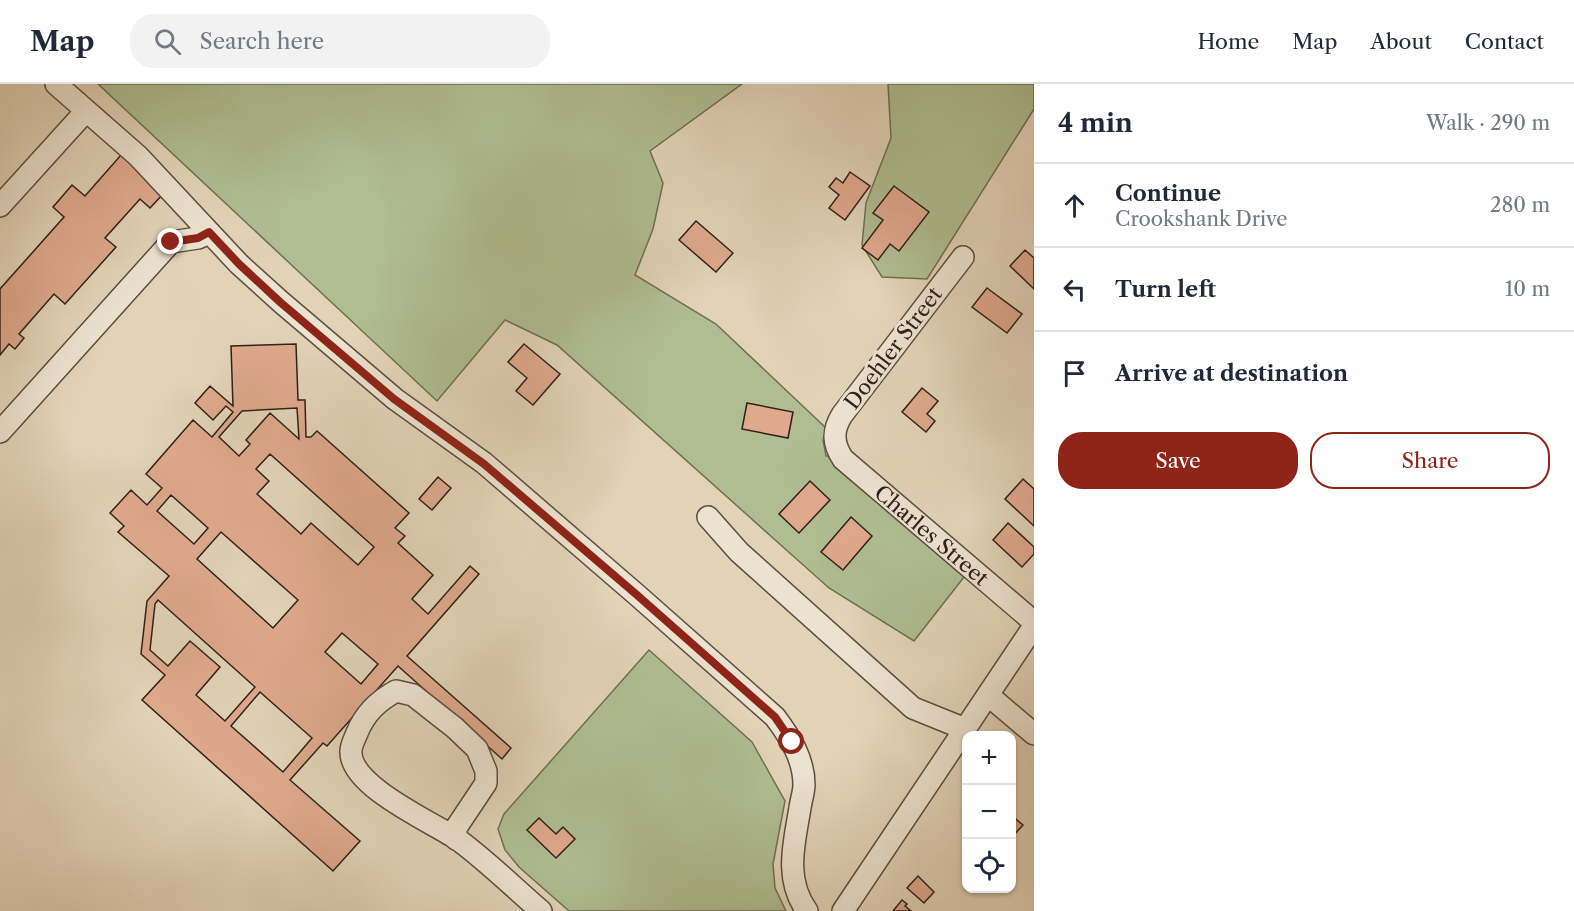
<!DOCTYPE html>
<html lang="en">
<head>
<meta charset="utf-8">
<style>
	body { margin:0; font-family:"Libre Caslon Text",serif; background:#f2f2f3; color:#1f2937 }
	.controls { position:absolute; right:18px; bottom:18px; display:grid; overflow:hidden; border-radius:12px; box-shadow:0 2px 4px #0004 }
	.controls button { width:54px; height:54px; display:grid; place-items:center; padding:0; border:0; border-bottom:2px solid #e0e1e3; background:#fff; color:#1f2937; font:30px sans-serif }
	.stop { position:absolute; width:18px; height:18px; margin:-14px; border:4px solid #8f2418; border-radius:50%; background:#fff }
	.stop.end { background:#8f2418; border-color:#fff; box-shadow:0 2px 6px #0008 }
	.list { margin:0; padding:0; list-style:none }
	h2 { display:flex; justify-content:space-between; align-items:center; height:78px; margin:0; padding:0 24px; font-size:26px }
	h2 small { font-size:20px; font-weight:400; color:#747a83 }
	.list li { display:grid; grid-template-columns:39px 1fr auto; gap:18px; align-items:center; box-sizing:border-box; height:84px; padding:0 24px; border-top:2px solid #e0e1e3 }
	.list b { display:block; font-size:22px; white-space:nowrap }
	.list p { margin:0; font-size:20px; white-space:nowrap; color:#747a83 }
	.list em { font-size:20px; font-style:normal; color:#747a83 }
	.actions { display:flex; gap:12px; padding:18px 24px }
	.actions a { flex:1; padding:14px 0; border:2px solid #8f2418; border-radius:24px; text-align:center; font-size:21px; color:#8f2418 }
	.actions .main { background:#8f2418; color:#fff }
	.icon { flex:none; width:33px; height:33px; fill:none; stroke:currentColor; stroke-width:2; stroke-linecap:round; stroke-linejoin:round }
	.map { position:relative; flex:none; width:1034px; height:827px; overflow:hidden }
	header { display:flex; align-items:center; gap:36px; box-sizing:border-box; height:84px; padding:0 30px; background:#fff; border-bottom:2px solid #e0e1e3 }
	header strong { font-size:28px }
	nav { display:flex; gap:33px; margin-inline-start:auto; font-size:21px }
	.search { width:420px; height:54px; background:#f2f2f3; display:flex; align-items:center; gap:15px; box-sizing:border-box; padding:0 21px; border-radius:24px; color:#747a83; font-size:22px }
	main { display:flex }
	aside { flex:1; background:#fff }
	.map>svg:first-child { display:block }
	.green { fill:#afbd91; stroke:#6f6f55; stroke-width:1.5 }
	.building { fill:#dfa98d; stroke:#2f2119; stroke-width:1.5; fill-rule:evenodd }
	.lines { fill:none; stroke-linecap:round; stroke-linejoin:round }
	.minor-casing { stroke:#5c4e40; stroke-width:24 }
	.minor { stroke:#ece2d0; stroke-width:21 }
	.route { stroke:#8f2418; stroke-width:8 }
	.labels { text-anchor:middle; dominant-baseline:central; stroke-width:6; stroke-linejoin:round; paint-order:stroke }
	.street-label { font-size:21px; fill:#2f2119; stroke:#ece2d0 }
</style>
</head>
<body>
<header>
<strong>Map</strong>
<div class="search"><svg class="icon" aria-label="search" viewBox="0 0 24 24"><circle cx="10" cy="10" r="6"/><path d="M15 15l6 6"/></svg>Search here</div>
<nav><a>Home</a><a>Map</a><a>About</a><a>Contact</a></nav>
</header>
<main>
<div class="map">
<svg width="1034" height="827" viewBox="0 0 1034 827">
	<rect width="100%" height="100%" fill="#e2d3b7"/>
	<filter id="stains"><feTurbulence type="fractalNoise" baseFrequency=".00333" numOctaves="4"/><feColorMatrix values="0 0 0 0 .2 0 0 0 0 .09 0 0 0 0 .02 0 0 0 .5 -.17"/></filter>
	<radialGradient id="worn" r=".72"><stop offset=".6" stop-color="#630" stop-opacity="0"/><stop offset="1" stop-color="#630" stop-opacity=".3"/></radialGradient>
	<g class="green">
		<polygon points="98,0 742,0 650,67 663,99 653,145 635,191 716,240 826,344 823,356 826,372 828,372 836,383 964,493 914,557 829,504 557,261 505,236 437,317"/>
		<polygon points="888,0 1034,0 1034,25 927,195 882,193 862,161 866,119 891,54"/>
		<polygon points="649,566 752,658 785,717 773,780 775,804 786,827 569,827 519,783 505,766 498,745 504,730"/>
	</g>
	<g class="building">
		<polygon points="121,71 164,109 150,124 140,115 105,154 116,163 65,220 54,210 19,250 24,254 15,265 9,260 0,271 0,205 64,133 53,123 72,101 85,112"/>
		<polygon points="850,88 870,102 845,136 829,124 839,111 829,103 836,94 843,99"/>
		<polygon points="894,102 929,128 899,167 890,160 878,176 862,164 883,136 873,129"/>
		<polygon points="696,137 733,169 716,188 679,156"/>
		<polygon points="1025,166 1034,174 1034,205 1010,182"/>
		<polygon points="987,204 1022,230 1007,249 972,223"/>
		<path d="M296 260 298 316H305L306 353H311L317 347 409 429 395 444 405 452 398 459 433 491 412 515 428 530 470 482 479 490 407 572 511 664 502 675 398 582 327 662 323 659 290 696 360 757 333 787 142 616 165 591 141 570 147 517 169 492 118 448 124 442 110 429 131 406 147 421 162 404 146 390 193 336 212 353 233 328 226 322 213 336 195 319 210 302 233 322 231 262ZM297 324 299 355 270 329 246 356 250 360 239 372 219 353 242 327ZM270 370 374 463 358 481 311 439 301 450 257 410 269 397 256 385ZM171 411 208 444 194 460 157 427ZM221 448 298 516 273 544 197 475ZM158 516 255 603 225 637 196 611 220 583 190 557 168 582 150 566 155 520ZM342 549 378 580 361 600 325 568ZM260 608 312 654 283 688 231 642Z"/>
		<polygon points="524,260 560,290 533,321 516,307 527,294 508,278"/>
		<polygon points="922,304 938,317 927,330 935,337 926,348 902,328"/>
		<polygon points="747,319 793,328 788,354 742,345"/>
		<polygon points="438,393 451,404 432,426 419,415"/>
		<polygon points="1023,395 1034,405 1034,442 1005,415"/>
		<polygon points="810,397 830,416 799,449 779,430"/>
		<polygon points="851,433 872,452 843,486 821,468"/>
		<polygon points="1008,439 1034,463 1034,470 1022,483 993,456"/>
		<polygon points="1011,731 1023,741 1011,754"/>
		<polygon points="539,734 556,750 563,743 575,755 556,774 527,746"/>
		<polygon points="918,792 934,808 924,819 907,804"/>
		<polygon points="902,816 907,820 905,822 911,827 893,827"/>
	</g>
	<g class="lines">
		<g class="minor-casing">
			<g id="minor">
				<path d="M56 0 138 72 239 180 281 218 395 315 484 379 637 511 775 633C790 653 804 675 804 701 804 708 801 716 800 724 794 760 784 795 807 827"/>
				<polyline points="0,122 86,27"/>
				<path id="s1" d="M963 173 842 331C832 347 833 360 843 375L1034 538"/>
				<polyline points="0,348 171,158 198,154 209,149"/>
				<polyline points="708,433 739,468 913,624 965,645"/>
				<polyline points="988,611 1034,650"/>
				<path d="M456 755V744L486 699V687L477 665 455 644 413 611 396 607C378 617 365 629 357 649 355 654 351 661 351 667 349 702 432 738 457 755 486 776 513 803 541 827"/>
				<polyline points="843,827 1034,542"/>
			</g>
		</g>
		<use href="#minor" class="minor"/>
	</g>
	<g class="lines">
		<polyline class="route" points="171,158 198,154 209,148 239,180 280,218 394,315 484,380 637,511 775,633 792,658"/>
	</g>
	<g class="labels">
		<g class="street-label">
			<text transform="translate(893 264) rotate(-53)">Doehler Street</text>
			<text stroke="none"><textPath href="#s1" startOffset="363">Charles Street</textPath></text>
		</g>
	</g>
	<rect width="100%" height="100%" filter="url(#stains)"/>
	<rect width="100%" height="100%" fill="url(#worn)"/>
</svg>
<div class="controls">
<button>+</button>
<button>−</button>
<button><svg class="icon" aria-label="locate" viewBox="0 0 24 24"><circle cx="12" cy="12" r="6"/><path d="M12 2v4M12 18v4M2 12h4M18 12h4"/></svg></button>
</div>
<div class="stop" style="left:792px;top:658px"></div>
<div class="stop end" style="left:171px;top:158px"></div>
</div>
<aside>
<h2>4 min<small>Walk · 290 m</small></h2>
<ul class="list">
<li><svg class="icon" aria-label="ahead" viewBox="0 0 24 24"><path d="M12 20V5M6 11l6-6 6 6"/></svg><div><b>Continue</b><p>Crookshank Drive</p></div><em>280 m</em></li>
<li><svg class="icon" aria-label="left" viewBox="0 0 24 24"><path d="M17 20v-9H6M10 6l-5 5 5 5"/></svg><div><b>Turn left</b></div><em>10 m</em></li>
<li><svg class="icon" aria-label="arrive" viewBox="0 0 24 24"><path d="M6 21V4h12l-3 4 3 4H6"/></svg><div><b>Arrive at destination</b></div></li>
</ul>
<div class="actions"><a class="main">Save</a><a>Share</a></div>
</aside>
</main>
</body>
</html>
